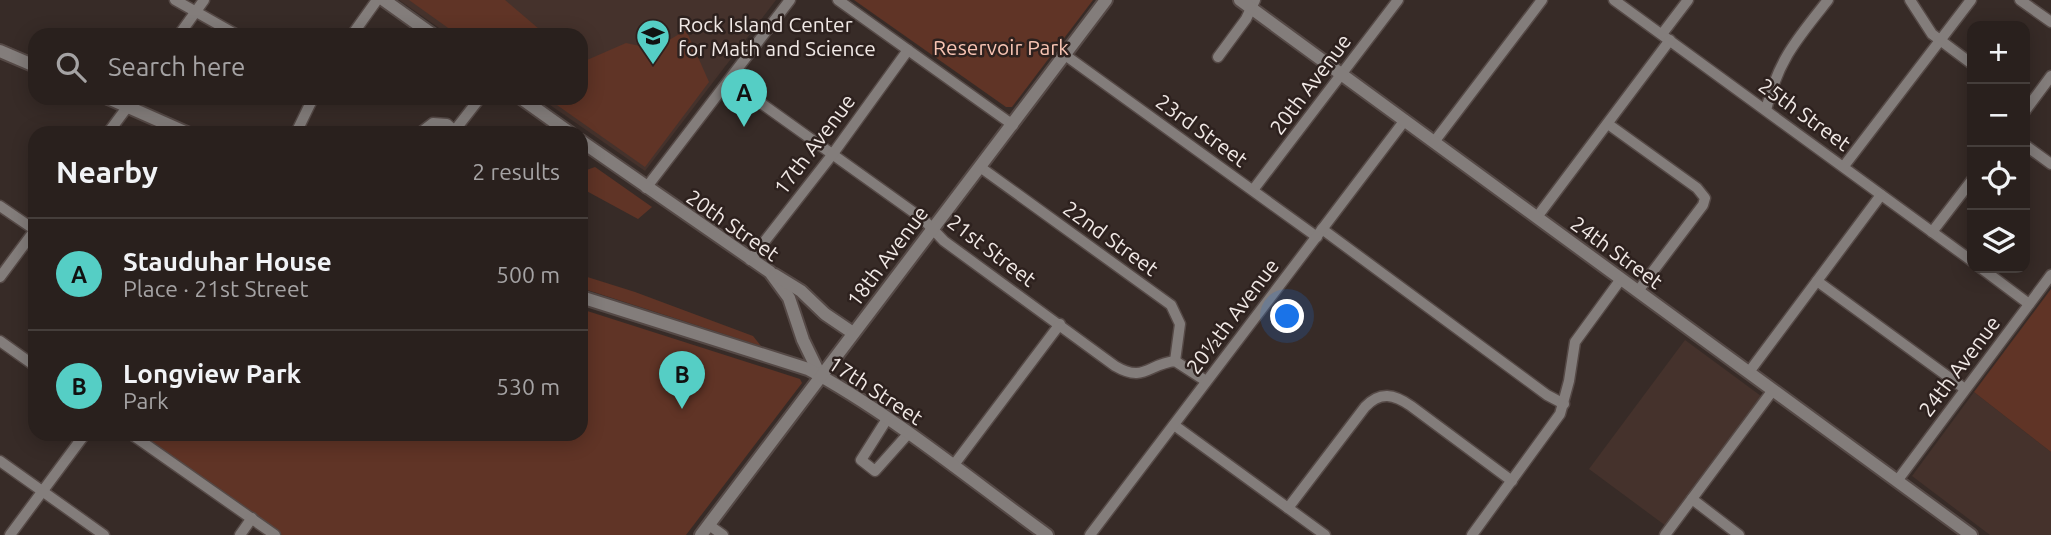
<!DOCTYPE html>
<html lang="en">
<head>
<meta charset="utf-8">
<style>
	body { margin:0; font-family:Ubuntu,sans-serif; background:#312826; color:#f1f3f6 }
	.controls { position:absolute; right:21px; top:21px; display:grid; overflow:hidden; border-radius:14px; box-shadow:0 4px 18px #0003 }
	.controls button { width:63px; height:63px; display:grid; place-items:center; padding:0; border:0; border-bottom:2px solid #453e3b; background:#29201d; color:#f1f3f6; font:35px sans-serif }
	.you { position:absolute; left:1288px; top:317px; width:24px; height:24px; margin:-18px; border:5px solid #fff; border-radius:50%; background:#1a73e8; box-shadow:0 0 0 10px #1a73e833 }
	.badge { display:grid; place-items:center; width:46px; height:46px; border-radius:50%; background:#55cec5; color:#111; font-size:23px; font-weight:700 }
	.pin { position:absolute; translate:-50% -58px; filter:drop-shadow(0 2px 4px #0008) }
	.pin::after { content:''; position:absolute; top:37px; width:24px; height:21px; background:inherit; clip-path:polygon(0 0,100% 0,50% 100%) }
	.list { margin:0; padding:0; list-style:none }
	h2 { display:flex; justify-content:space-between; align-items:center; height:91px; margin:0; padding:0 28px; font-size:30px }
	h2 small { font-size:23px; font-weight:400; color:#a5a3a4 }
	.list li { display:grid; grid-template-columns:46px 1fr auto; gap:21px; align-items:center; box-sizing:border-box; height:112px; padding:0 28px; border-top:2px solid #453e3b }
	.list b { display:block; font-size:26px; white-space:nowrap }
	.list p { margin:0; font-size:23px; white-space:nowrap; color:#a5a3a4 }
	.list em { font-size:23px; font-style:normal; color:#a5a3a4 }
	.icon { flex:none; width:38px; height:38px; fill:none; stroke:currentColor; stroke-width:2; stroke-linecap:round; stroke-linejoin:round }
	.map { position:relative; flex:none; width:2051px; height:535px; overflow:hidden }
	.search { position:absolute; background:#29201d; box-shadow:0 4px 18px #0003; left:28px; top:28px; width:560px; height:77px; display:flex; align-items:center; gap:18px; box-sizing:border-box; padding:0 24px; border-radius:21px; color:#a5a3a4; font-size:26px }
	.panel { position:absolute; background:#29201d; box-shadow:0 4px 18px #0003; left:28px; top:126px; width:560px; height:315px; border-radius:21px }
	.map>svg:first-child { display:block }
	.built { fill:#45322c }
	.green { fill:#603426 }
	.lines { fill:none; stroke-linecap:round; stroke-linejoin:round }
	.minor-casing { stroke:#554946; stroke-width:13 }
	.tertiary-casing { stroke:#554946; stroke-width:16 }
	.minor { stroke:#837d7b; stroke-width:10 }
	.tertiary { stroke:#837d7b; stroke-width:12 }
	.labels { text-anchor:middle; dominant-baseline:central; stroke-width:5; stroke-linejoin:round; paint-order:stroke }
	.poi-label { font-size:21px; fill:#f1e9e6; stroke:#2d211e; text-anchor:start }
	.park-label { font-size:21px; fill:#f8c4b3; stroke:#2d211e }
	.street-label { font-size:21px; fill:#f1e9e6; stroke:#2d211e }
</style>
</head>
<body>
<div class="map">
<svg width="2051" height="535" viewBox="0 0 2051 535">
	<rect width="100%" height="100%" fill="#372b27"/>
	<g class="built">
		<polygon points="399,0 776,0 645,171 540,98 581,98 581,35 449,35"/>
		<polygon points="1685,340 1761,396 1666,526 1589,469"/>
		<polygon points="1974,392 2051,452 2051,535 1990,535 1912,476"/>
	</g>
	<g class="green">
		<polygon points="409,0 505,0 546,35 458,35"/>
		<polygon points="854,0 1093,0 1012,107 1006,107"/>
		<polygon points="686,30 709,82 645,167 547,98 581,98 581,56 587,60 626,43 654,49"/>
		<polygon points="595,167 652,207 638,219 581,188 581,172"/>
		<polygon points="581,275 635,292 753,336 761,346 581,288"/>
		<polygon points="2051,289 2051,452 1974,392"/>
		<polygon points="581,309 800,379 802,383 686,535 282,535 140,434 581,434"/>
	</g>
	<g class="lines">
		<g class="minor-casing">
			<g id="minor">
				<polyline points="175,0 237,35"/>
				<polyline points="838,0 1013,125"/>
				<polyline points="1614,0 1972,261"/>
				<polyline points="1910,0 1932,34 1972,64"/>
				<polyline points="2020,0 2051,22"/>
				<polyline points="1662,34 1688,0"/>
				<polyline points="179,35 204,0"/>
				<polyline points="352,35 377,0"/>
				<polyline points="1065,55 1317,237"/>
				<polyline points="1218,57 1246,19 1255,0"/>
				<path d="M730 81 923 219 944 241 1115 366C1144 383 1148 364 1175 361L1206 381"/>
				<path d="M1766 110C1778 60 1797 39 1828 0"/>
				<polyline points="2025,111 2051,76"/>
				<polyline points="1608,124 1697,188 1705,198 1703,205 1638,291"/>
				<polyline points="455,130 480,98"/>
				<polyline points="108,133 134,98"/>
				<polyline points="296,133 313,98"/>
				<polyline points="420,133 433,123 447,124 457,133"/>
				<polyline points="1434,142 1542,0"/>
				<polyline points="2025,145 2051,164"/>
				<polyline points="1844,166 1971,0"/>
				<polyline points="980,167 1171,305 1180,324 1175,361"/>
				<polyline points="646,188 790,0"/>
				<polyline points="1253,190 1398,0"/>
				<polyline points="0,206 35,230"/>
				<polyline points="1537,217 1670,40"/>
				<polyline points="1322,229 1547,395 1564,404"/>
				<polyline points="1932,232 1972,180"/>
				<polyline points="750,260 832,155 908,50"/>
				<polyline points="1981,268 2029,304"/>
				<polyline points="0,277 35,230"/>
				<polyline points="1817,281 1965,389"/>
				<polyline points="0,341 35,366"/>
				<polyline points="1749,372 1881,195"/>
				<polyline points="887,419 861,460 875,471 908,434"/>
				<polyline points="1174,425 1325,535"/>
				<polyline points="131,434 275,535"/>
				<polyline points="0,461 104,535"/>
				<polyline points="953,466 1060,324"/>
				<polyline points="1897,481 2051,275"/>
				<polyline points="1692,499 1739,535"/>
				<path d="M1288 508 1365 407C1380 391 1394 394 1411 406L1512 481"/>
				<polyline points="709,525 723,535"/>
				<polyline points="10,535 85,434"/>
				<polyline points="240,535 252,518"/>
				<polyline points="1090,535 1405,120"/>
				<polyline points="1472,535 1560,414 1569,381 1575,342 1621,279"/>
				<polyline points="1665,535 1773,390"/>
			</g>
		</g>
		<g class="tertiary-casing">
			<g id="tertiary">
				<polyline points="384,0 433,35"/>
				<polyline points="1240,0 1971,535"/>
				<polyline points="0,51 35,66"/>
				<polyline points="108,98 187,133"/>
				<polyline points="521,98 570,133"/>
				<polyline points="581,141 770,272 789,298 803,340 820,375"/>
				<polyline points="775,275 801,291 825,314 853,333"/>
				<path d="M581 297 808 369C890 413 971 480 1047 535"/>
				<polyline points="701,535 1106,0"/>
			</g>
		</g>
		<use href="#minor" class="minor"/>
		<use href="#tertiary" class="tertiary"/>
	</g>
	<defs>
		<g id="school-pin" transform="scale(1.75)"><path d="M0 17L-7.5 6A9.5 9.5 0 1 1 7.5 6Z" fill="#55cec5" stroke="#2d211e"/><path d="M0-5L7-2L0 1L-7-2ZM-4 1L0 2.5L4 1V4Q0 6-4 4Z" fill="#111"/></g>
	</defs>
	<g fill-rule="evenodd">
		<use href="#school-pin" x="653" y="36"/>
	</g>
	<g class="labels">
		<g class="poi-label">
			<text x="678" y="24">Rock Island Center<tspan x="678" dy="24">for Math and Science</tspan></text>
		</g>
		<g class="park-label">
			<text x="1001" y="47">Reservoir Park</text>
		</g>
		<g class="street-label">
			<text transform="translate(1310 84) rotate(-53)">20th Avenue</text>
			<text transform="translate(1805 114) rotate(36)">25th Street</text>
			<text transform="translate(1202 130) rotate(36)">23rd Street</text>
			<text transform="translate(814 144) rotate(-53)">17th Avenue</text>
			<text transform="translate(733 225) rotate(35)">20th Street</text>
			<text transform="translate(1111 238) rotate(36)">22nd Street</text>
			<text transform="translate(992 250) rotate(37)">21st Street</text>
			<text transform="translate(1617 252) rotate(36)">24th Street</text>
			<text transform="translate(887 256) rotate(-53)">18th Avenue</text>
			<text transform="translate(1232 316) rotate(-53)">20½th Avenue</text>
			<text transform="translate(1959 366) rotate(-53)">24th Avenue</text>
			<text transform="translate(876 390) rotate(33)">17th Street</text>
		</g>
	</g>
</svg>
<div class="controls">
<button>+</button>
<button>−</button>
<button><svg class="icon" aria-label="locate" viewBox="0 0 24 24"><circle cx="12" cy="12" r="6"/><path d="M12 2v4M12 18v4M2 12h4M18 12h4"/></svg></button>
<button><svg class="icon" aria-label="layers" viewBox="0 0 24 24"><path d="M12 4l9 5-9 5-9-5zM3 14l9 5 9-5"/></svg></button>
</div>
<div class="you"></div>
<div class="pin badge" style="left:744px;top:127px">A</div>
<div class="pin badge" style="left:682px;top:409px">B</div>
<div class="search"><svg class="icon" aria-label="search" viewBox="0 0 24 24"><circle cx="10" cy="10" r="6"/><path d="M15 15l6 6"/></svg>Search here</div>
<section class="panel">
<h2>Nearby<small>2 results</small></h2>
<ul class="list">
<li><span class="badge">A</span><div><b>Stauduhar House</b><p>Place · 21st Street</p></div><em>500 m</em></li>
<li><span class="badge">B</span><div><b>Longview Park</b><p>Park</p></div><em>530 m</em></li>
</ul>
</section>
</div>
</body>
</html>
